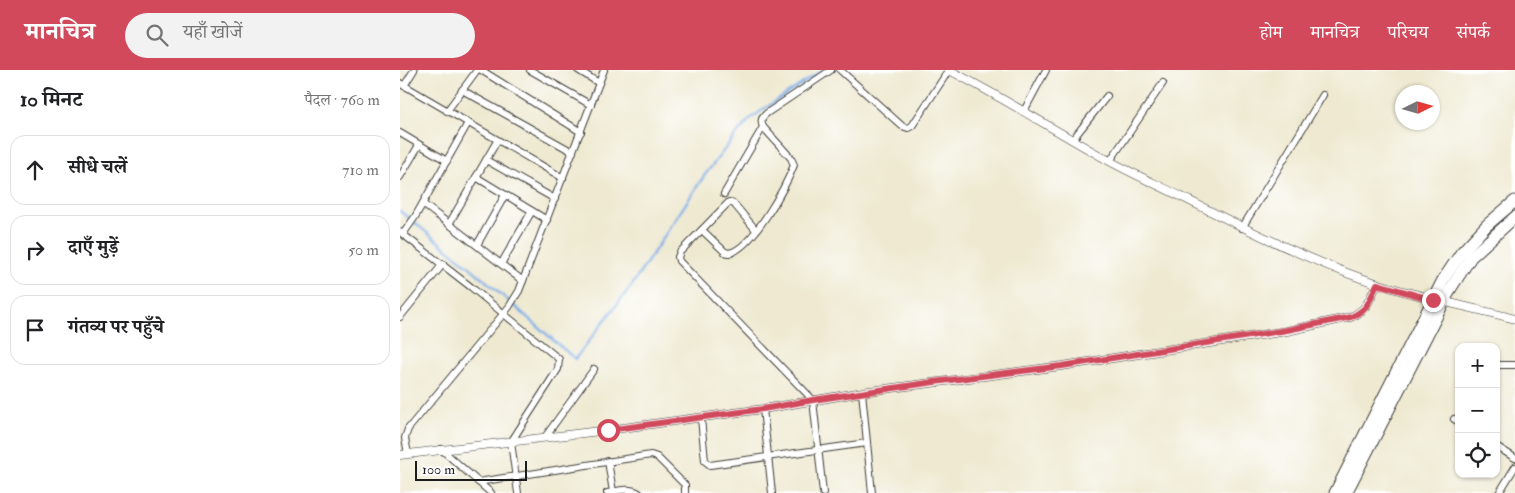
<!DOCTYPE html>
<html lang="hi">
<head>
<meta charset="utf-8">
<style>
	body { margin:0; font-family:"IM FELL Double Pica","Noto Serif Devanagari",serif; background:#f2f2f2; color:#202124 }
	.controls { position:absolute; right:15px; bottom:15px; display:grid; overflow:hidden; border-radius:10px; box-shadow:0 1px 4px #0004 }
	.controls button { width:45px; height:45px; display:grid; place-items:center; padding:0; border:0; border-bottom:1px solid #e0e0e0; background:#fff; color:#202124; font:25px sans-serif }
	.compass { position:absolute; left:995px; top:15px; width:45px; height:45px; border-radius:50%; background:#fff; box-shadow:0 1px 4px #0004; rotate:85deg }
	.scale { position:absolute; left:15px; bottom:12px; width:112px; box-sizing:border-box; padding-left:5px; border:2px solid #1c1c1c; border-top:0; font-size:14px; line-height:18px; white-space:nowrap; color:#1c1c1c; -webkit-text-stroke:4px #fff; paint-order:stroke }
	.stop { position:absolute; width:15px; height:15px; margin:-11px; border:4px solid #d1495b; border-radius:50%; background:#fff }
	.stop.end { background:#d1495b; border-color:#fff; box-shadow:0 1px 5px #0008 }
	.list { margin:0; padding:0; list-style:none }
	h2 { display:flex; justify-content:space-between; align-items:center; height:65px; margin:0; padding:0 20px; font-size:21px }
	h2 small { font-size:16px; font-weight:400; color:#757577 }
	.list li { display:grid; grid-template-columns:32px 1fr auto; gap:15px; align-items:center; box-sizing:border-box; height:70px; margin:0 10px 10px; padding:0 10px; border:1px solid #e0e0e0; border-radius:15px }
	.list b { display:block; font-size:19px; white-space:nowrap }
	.list em { font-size:16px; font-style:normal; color:#757577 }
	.icon { flex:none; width:28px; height:28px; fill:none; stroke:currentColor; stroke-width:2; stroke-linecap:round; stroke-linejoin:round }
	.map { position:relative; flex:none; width:1115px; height:423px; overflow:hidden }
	header { display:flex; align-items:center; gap:30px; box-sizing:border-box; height:70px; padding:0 25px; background:#d1495b; color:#fff }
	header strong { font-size:24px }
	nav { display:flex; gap:28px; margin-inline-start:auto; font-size:18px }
	.search { width:350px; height:45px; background:#f2f2f2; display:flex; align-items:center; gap:12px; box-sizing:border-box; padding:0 18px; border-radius:28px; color:#757577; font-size:19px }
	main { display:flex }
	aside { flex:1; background:#fff }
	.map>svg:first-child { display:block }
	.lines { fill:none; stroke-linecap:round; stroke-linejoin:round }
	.stream { stroke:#7cace7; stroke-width:2.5 }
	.minor-casing { stroke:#3c3b37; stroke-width:8 }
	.tertiary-casing { stroke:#3c3b37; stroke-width:9 }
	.trunk-casing { stroke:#3c3b37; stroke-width:13 }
	.minor { stroke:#fff; stroke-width:6 }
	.tertiary { stroke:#fff; stroke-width:8 }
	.trunk { stroke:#fff; stroke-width:11 }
	.route { stroke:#d1495b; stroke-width:6 }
</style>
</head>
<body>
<header>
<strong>मानचित्र</strong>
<div class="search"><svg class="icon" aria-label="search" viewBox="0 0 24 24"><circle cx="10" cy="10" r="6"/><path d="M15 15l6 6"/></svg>यहाँ खोजें</div>
<nav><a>होम</a><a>मानचित्र</a><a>परिचय</a><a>संपर्क</a></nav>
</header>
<main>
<aside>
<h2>10 मिनट<small>पैदल · 760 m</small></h2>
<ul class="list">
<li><svg class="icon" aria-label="ahead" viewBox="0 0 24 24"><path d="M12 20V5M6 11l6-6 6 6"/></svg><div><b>सीधे चलें</b></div><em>710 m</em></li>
<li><svg class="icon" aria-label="right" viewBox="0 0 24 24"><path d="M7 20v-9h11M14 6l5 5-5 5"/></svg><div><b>दाएँ मुड़ें</b></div><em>50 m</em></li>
<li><svg class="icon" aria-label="arrive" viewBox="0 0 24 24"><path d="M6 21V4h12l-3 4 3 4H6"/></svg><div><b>गंतव्य पर पहुँचे</b></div></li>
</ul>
</aside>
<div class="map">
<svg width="1115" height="423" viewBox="0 0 1115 423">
	<rect width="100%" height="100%" fill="#fff"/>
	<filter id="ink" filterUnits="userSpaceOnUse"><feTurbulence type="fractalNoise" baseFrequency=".02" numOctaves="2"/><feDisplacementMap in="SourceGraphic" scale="10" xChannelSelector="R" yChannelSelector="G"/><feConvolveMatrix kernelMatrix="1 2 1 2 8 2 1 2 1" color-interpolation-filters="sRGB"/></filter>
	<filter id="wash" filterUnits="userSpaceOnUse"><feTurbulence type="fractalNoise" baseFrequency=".0096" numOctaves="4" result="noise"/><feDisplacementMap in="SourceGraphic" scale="20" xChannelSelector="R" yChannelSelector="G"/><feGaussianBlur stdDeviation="1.12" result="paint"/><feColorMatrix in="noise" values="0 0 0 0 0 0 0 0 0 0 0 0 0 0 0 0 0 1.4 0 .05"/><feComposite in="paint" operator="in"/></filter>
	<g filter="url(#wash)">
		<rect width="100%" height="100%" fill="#eee9d0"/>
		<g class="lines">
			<polyline class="stream" points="0,141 71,198 175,289 232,215 304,106 335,66 350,49 364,39 423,0"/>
		</g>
	</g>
	<g filter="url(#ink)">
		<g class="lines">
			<g class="minor-casing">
				<g id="minor">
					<polyline points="81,0 181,62"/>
					<polyline points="130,0 191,35"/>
					<polyline points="178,0 199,13"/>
					<polyline points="440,0 502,56 508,58 512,56 549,0"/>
					<polyline points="0,13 163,108"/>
					<polyline points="4,16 14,0"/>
					<polyline points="62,20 173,82"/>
					<polyline points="47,41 77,0"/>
					<polyline points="624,41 646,0"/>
					<polyline points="0,63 47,91"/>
					<polyline points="673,69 707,26"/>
					<polyline points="86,90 155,129"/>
					<polyline points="710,91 763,13"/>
					<polyline points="0,107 19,75"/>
					<polyline points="76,107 147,150"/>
					<polyline points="324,124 363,57"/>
					<polyline points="23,134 123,211"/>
					<polyline points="49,154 97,71"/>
					<polyline points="842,158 923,25"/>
					<path d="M302 160 325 182 329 183C352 179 386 116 394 95L391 88 363 57C360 50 362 47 367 43L431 0"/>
					<polyline points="356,160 334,134 329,132 280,182 278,187 279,191 413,330 423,423"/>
					<polyline points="0,162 71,217 159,289 158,299 111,372 118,423"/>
					<polyline points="3,164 15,147 68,53"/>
					<polyline points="77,175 105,125"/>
					<polyline points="101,194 132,141"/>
					<polyline points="0,247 43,194"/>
					<polyline points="1096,295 1115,295"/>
					<polyline points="462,322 472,423"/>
					<polyline points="363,339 372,423"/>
					<polyline points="301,348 305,391 310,395 467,373"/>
					<polyline points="1054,349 1059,352"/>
					<polyline points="145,367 194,299"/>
					<polyline points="1096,376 1115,388"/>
					<polyline points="41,379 91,423"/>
					<polyline points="8,384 5,368 8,359 109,237 119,221 204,0"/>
					<polyline points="208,391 213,422"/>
					<polyline points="78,412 251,385 257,387 285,415 285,423"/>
					<path d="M207 423C218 421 229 417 239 423"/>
					<polyline points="1099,423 1115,397"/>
				</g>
			</g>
			<g class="tertiary-casing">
				<g id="tertiary">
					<path d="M549 0C602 27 652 59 704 88 729 102 756 114 782 127 836 154 890 181 947 203 1002 224 1059 234 1115 249"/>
					<path d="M0 385 208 360 363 339 469 321 662 296 887 261 951 247C968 239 969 230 977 214"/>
				</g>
			</g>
			<g class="trunk-casing">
				<g id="trunk">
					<polyline points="935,423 1043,210 1061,183 1087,155 1115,131"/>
					<polyline points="946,423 1051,218 1071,187 1115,147"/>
				</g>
			</g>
			<use href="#minor" class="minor"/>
			<use href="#tertiary" class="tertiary"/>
			<use href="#trunk" class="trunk"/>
		</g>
	</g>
	<g class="lines" filter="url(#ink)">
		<path class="route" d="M208 360 363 339 413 330 534 312 662 296 887 260 951 247C969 239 969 231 977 214L1033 230"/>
	</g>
</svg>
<div class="controls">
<button>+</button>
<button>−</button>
<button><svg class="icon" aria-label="locate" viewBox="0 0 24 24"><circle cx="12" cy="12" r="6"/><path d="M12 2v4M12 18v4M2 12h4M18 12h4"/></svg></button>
</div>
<svg class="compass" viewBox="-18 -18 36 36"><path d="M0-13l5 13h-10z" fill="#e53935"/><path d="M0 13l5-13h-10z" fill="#757577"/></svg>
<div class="scale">100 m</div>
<div class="stop" style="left:208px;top:360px"></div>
<div class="stop end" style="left:1033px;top:230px"></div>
</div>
</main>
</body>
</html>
